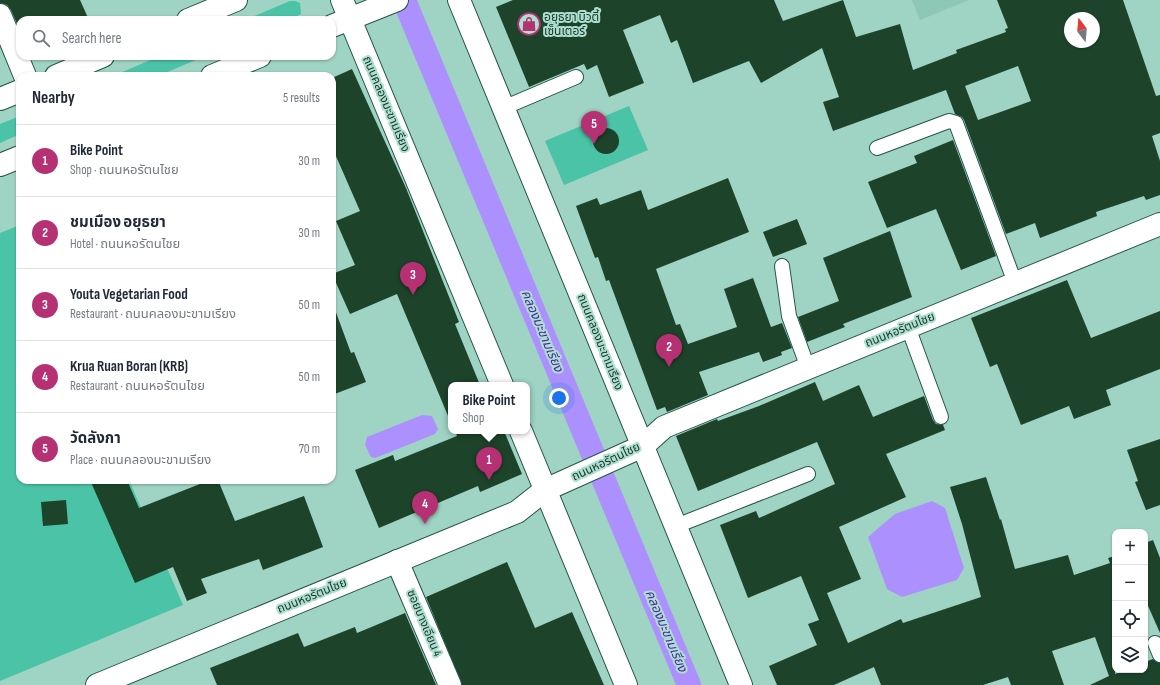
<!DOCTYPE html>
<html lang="en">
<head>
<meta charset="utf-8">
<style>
	body { margin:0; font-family:"Sofia Sans Condensed","Noto Sans Thai",sans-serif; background:#f2f2f3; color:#1f2937 }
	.controls { position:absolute; right:12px; bottom:12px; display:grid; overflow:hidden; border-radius:8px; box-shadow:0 1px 3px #0004 }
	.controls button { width:36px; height:36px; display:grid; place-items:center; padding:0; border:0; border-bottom:1px solid #e0e1e3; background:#fff; color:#1f2937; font:20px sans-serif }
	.compass { position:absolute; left:1064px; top:12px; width:36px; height:36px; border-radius:50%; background:#fff; box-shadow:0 1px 3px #0004; rotate:344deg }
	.you { position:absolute; left:559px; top:398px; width:14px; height:14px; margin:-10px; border:3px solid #fff; border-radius:50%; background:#1a73e8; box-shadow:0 0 0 6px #1a73e833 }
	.badge { display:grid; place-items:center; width:26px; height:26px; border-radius:50%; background:#b63074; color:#fff; font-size:13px; font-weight:700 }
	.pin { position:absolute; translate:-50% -33px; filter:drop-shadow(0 1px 2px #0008) }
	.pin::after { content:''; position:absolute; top:21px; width:14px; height:12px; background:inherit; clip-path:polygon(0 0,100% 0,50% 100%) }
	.popup { position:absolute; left:448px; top:382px; width:82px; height:52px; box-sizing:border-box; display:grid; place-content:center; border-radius:8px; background:#fff; filter:drop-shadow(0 1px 3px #0005); font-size:13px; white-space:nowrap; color:#747a83 }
	.popup b { font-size:15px; color:#1f2937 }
	.popup::after { content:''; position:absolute; left:50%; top:100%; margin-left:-8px; border:8px solid transparent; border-top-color:#fff }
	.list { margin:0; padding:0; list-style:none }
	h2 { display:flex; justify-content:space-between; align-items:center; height:52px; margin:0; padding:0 16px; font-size:17px }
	h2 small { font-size:13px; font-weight:400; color:#747a83 }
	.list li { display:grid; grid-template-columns:26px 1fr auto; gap:12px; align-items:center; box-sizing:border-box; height:72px; padding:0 16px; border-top:1px solid #e0e1e3 }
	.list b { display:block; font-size:15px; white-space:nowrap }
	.list p { margin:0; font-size:13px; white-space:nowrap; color:#747a83 }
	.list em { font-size:13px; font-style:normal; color:#747a83 }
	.icon { flex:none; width:22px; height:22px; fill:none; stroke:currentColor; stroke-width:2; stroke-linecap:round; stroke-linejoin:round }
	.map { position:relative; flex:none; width:1160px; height:685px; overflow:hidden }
	.search { position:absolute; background:#fff; box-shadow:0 1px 3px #0004; left:16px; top:16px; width:320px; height:44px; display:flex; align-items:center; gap:10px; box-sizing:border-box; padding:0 14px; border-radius:12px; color:#747a83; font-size:15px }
	.panel { position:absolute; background:#fff; box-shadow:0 1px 3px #0004; left:16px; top:72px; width:320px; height:412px; border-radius:12px }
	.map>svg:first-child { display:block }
	.built { fill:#8dc8b6 }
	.green { fill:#4ac3a6 }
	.water { fill:#ac90fe }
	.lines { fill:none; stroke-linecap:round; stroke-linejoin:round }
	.canal { stroke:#ac90fe; stroke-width:24 }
	.building { fill:#1d442b; fill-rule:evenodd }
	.lane-casing { stroke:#245649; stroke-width:16 }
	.street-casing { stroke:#245649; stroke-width:24 }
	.secondary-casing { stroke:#245649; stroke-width:24 }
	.lane { stroke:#fff; stroke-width:14 }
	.street { stroke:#fff; stroke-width:22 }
	.secondary { stroke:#fff; stroke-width:22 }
	.labels { text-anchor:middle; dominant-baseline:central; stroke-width:4; stroke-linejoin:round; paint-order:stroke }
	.poi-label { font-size:12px; fill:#223731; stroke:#abe0cf; text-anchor:start }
	.street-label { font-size:12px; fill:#223731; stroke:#abe0cf }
	.water-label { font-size:13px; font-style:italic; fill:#5524a3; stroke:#abe0cf }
</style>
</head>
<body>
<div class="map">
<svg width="1160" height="685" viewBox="0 0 1160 685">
	<rect width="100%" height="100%" fill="#9fd3c3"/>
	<polygon class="built" points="912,0 969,0 920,20"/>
	<g class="green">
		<polygon points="290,1 295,1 300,3 301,14 290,20 245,20"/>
		<polygon points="160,56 205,56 158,76 113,76"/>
		<polygon points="629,106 648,150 564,185 545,141"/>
		<polygon points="20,116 20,134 0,143 0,124"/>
		<polygon points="20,225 20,480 129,480 183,605 0,681 0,233"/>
	</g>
	<g class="water">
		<polygon points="422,415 432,416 438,429 435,434 375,458 371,457 365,445 367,437"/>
		<polygon points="932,501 945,508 964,568 957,580 902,597 887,589 868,537 895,514"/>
	</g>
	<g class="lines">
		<polyline class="canal" points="404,0 689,685"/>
	</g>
	<g class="building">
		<polygon points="0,0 80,0 89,20 20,20 20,31 11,10 7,5 0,3"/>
		<path d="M513 0H774L783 21 843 0 856 37 900 24 913 70 957 53 956 50 1006 32 1005 29 1008 28 997 0H1123L1156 96 1160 95V133L1152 136 1160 161V195L1146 200 1144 196 1096 212 1097 216 1040 238 1035 223 1006 234 964 120 962 117 955 114 946 90 833 131 823 102 839 97 822 48 761 83 749 61 693 83 677 40 671 43 660 15 623 30 644 83 609 97 597 65 587 70 584 64 529 87 496 7ZM1070 18H1094V42H1070ZM1018 66 1031 101 978 120 965 86Z"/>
		<polygon points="352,69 406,188 459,322 455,324 480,385 451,385 451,423 397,294 350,314 332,274 355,265 336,221 360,211 332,147 332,78"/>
		<circle cx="606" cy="141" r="13"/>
		<polygon points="953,140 996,256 961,270 936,209 887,228 868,182 917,163 914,156"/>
		<polygon points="728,178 749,232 656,269 676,325 680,324 688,344 737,327 724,289 753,278 771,327 782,323 792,348 781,352 782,355 763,362 759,352 699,372 708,395 667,412 665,407 657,410 609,280 606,281 598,257 595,258 576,206 597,198 600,205 641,190 648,210"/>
		<polygon points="797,219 807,244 773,257 763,232"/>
		<polygon points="890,231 912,297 843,324 845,327 807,342 798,317 839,301 823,258"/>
		<polygon points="1067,280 1091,338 1160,311 1160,369 1106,390 1111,405 1074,419 1069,406 1021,425 997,364 990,367 971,318"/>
		<polygon points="332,307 334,307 351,353 354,352 366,382 332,395"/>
		<polygon points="815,382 823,401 859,385 873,417 924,396 933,420 936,424 943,425 945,430 886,454 906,497 839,527 861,579 827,593 848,643 901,619 903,623 981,597 962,524 950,487 986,477 1000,520 1001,519 1015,569 1068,555 1074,575 1110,563 1108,558 1115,556 1115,674 1125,670 1145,670 1145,662 1153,659 1160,663 1160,685 1090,685 1109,676 1095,637 1052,651 1064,685 1011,685 1008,677 983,685 881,685 874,667 834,685 777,685 769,666 817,645 808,624 819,620 801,576 748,598 720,525 756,511 759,518 835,484 817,442 698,491 676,436 717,419 718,421 759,406"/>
		<polygon points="455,431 504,431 522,474 480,492 478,486 379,528 355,470 393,455 395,461 457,436"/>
		<polygon points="1160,439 1160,505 1146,510 1135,482 1138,481 1127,450"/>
		<polygon points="90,480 127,480 139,508 210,480 218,480 235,521 304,496 323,547 263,570 259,559 201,579 207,593 187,601 173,567 135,583"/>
		<polygon points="66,500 68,524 43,526 41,502"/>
		<polygon points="1153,540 1160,558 1160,633 1145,599 1145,543"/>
		<polygon points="507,562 535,628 572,612 604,685 462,685 426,597"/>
		<polygon points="405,613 436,685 217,685 210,668 298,633 304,647 355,627 357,633"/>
	</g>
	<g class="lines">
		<g class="lane-casing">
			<g id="lane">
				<polyline points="503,108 576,77"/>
				<polyline points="877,148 949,121 956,123 1015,283"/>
				<polyline points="782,266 789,316 808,368"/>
				<polyline points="908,327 941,417"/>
				<polyline points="676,526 808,474"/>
				<polyline points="1155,643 1160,655"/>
			</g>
		</g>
		<g class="street-casing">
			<g id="street">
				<polyline points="0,15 25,76"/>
				<polyline points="397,561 450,685"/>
				<polyline points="97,685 517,512 545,490 643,446 664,427 1160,224"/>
			</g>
		</g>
		<g class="secondary-casing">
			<g id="secondary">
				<polyline points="342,0 502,385"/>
				<polyline points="459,0 741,685"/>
				<polyline points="188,20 236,0"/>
				<polyline points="332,26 397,0"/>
				<polyline points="56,76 103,56"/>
				<polyline points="212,76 260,56"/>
				<polyline points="0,99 20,91"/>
				<polyline points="0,165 20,157"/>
				<polyline points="521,431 626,685"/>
			</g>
		</g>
		<use href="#lane" class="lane"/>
		<use href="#street" class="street"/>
		<use href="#secondary" class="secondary"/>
	</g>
	<defs>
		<g id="shop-ring" transform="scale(1.15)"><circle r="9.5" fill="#abe0cf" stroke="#b63074" stroke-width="1.5"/><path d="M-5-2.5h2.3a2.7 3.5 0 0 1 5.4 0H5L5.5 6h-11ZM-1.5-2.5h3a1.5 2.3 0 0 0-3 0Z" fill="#b63074"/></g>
	</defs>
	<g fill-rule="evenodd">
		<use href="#shop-ring" x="529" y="24"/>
	</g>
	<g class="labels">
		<g class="poi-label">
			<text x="544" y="17">อยุธยา บิวตี้<tspan x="544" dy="14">เซ็นเตอร์</tspan></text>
		</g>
		<g class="street-label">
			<text transform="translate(386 104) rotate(67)">ถนนคลองมะขามเรียง</text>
			<text transform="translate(900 330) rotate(-22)">ถนนหอรัตนไชย</text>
			<text transform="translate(600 342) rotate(68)">ถนนคลองมะขามเรียง</text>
			<text transform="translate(606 462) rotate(-25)">ถนนหอรัตนไชย</text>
			<text transform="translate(312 596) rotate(-22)">ถนนหอรัตนไชย</text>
			<text transform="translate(424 623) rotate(67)">ซอยบางเอียน 4</text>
		</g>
		<g class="water-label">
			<text transform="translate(542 331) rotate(67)">คลองมะขามเรียง</text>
			<text transform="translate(666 631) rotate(67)">คลองมะขามเรียง</text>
		</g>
	</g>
</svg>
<div class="controls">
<button>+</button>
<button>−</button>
<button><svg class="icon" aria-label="locate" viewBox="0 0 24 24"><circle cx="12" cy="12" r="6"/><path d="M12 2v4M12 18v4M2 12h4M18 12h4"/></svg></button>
<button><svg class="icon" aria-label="layers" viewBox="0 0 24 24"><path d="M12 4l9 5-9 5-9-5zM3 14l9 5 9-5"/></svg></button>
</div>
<svg class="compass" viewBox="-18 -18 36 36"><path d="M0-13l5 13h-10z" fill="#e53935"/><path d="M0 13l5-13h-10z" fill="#747a83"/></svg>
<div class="you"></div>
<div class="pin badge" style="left:489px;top:480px">1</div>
<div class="popup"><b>Bike Point</b>Shop</div>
<div class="pin badge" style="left:669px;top:367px">2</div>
<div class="pin badge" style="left:413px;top:295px">3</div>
<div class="pin badge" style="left:425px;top:524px">4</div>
<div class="pin badge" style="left:594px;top:144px">5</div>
<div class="search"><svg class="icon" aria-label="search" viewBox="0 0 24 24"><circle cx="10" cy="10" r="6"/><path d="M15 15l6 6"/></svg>Search here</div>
<section class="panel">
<h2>Nearby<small>5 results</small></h2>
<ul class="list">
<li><span class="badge">1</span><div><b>Bike Point</b><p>Shop · ถนนหอรัตนไชย</p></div><em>30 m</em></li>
<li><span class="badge">2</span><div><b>ชมเมือง อยุธยา</b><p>Hotel · ถนนหอรัตนไชย</p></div><em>30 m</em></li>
<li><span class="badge">3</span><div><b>Youta Vegetarian Food</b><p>Restaurant · ถนนคลองมะขามเรียง</p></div><em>50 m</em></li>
<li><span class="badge">4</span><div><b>Krua Ruan Boran (KRB)</b><p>Restaurant · ถนนหอรัตนไชย</p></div><em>50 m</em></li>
<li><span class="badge">5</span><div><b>วัดลังกา</b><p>Place · ถนนคลองมะขามเรียง</p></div><em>70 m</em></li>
</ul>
</section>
</div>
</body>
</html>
